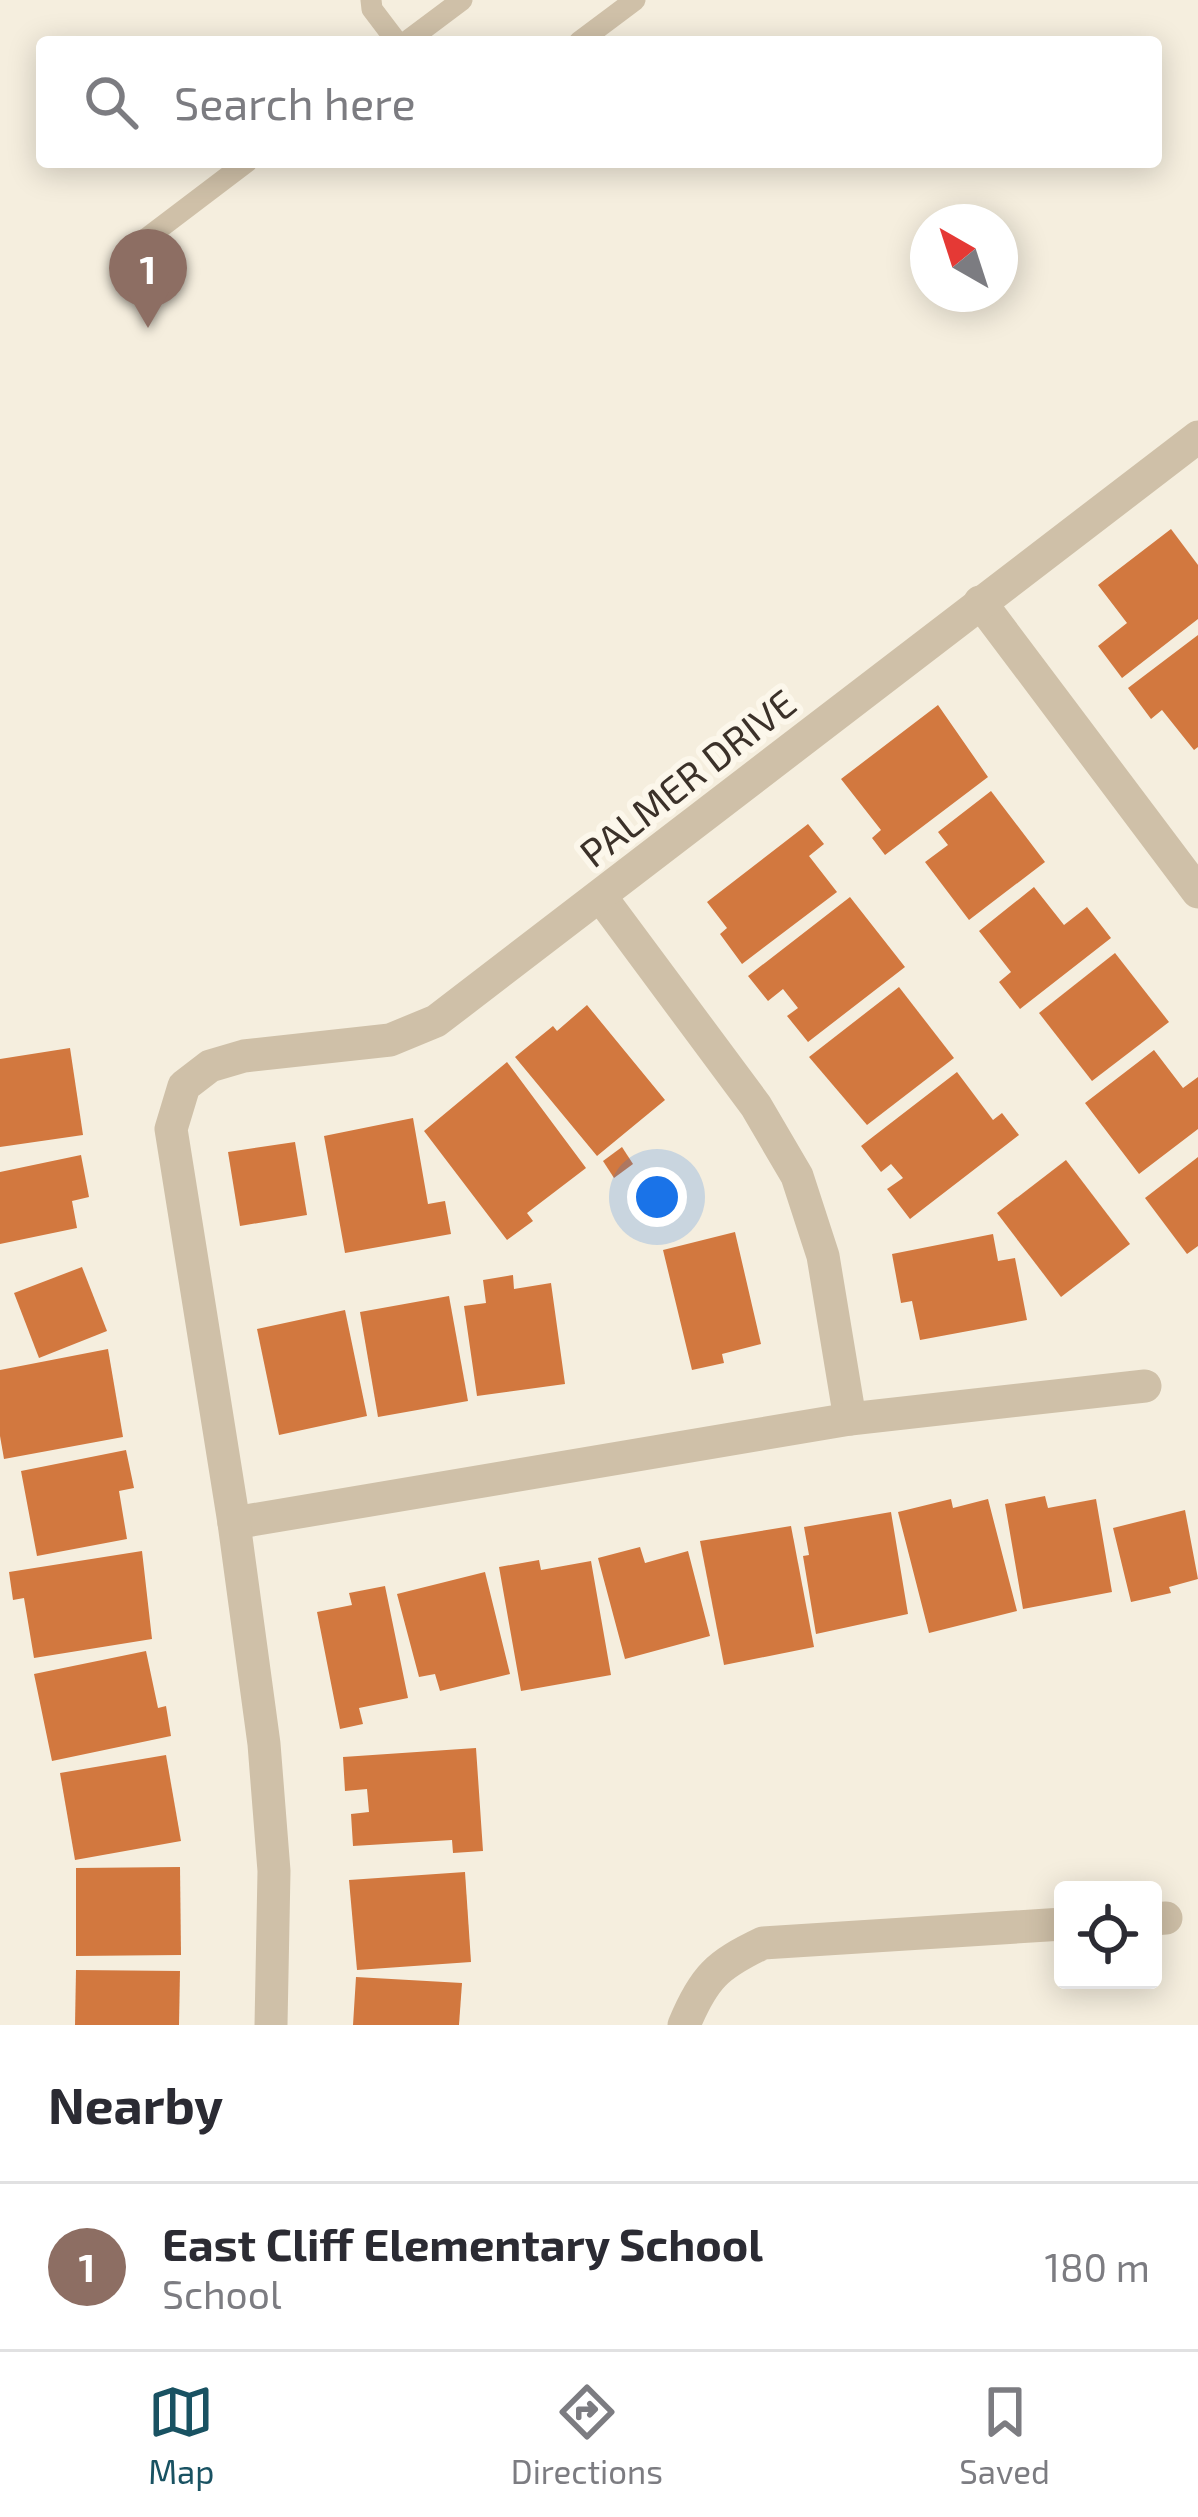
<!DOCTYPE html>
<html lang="en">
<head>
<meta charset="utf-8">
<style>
	body { margin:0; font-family:"Exo 2",sans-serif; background:#f2f2f3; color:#2b2b33 }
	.controls { position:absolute; right:36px; bottom:36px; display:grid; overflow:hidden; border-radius:12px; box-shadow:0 6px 30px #0003 }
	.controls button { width:108px; height:108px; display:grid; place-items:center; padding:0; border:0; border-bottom:3px solid #e1e1e2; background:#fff; color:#2b2b33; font:60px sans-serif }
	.compass { position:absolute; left:910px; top:204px; width:108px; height:108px; border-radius:50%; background:#fff; box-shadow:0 6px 30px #0003; rotate:321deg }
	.you { position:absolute; left:657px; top:1197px; width:42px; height:42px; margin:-30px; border:9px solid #fff; border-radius:50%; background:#1a73e8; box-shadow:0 0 0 18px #1a73e833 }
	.badge { display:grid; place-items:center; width:78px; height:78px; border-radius:50%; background:#195262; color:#fff; font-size:39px; font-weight:700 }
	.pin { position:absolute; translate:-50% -99px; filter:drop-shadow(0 3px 6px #0008) }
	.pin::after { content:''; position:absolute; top:63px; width:42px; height:36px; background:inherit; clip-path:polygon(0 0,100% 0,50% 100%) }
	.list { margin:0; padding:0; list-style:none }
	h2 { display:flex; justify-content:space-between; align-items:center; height:156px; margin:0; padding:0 48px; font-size:51px }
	h2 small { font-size:39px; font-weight:400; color:#7c7c81 }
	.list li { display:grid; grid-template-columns:78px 1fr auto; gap:36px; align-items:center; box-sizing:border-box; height:168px; padding:0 48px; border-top:3px solid #e1e1e2 }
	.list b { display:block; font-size:45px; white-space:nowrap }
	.list p { margin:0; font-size:39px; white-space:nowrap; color:#7c7c81 }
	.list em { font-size:39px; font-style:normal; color:#7c7c81 }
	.icon { flex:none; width:66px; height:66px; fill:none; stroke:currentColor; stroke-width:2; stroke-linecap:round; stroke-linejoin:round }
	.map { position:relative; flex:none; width:1198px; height:2025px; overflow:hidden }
	.search { position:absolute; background:#fff; box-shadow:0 6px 30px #0003; left:36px; right:36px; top:36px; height:132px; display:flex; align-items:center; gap:30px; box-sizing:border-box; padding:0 42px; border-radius:12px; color:#7c7c81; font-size:45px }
	.sheet { height:324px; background:#fff }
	nav { display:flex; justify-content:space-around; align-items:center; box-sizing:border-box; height:168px; border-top:3px solid #e1e1e2; background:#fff; font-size:33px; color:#7c7c81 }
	nav a { display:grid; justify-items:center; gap:6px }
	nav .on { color:#195262 }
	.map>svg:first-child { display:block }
	.building { fill:#d2783f }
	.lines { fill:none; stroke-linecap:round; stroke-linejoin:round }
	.service { stroke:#cfc0a8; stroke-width:21 }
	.minor { stroke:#cfc0a8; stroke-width:33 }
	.labels { text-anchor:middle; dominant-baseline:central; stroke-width:12; stroke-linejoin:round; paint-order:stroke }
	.street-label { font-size:39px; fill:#3b3129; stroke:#fcf7eb }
</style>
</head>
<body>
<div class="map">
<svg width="1198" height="2025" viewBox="0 0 1198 2025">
	<rect width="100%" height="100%" fill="#f5eede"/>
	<g class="building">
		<polygon points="1171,529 1198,565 1198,619 1122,678 1098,646 1127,623 1098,585"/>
		<polygon points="1198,635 1198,747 1194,750 1162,710 1151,719 1128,688"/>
		<polygon points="938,705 988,777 885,855 872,838 881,830 841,779"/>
		<polygon points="991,791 1045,862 969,920 925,862 948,845 938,832"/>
		<polygon points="808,824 824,844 809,856 837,892 742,964 720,934 727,928 707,902"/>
		<polygon points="1034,887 1064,925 1087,907 1111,938 1020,1009 999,982 1011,972 979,931"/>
		<polygon points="850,897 905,967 808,1042 787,1016 798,1008 783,989 768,1001 748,976"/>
		<polygon points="1115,953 1169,1022 1092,1081 1039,1013"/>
		<polygon points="899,987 954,1058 867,1125 809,1057"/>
		<polygon points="587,1005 665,1100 597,1156 515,1057 553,1026 557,1031"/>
		<polygon points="70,1048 83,1135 0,1147 0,1059"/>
		<polygon points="1154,1050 1183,1088 1198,1077 1198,1129 1139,1174 1085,1103"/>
		<polygon points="507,1062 586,1168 527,1213 533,1221 507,1240 424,1131"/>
		<polygon points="957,1072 993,1120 1002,1113 1019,1135 910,1219 887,1189 903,1178 891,1164 881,1172 861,1146"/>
		<polygon points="413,1118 428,1204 445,1201 451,1234 345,1253 324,1136"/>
		<polygon points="295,1142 307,1215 240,1226 228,1152"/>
		<polygon points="622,1147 633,1164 614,1178 603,1161"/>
		<polygon points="81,1155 89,1197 72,1201 77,1228 0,1244 0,1172"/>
		<polygon points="1198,1157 1198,1246 1187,1254 1145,1198"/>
		<polygon points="1066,1160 1130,1244 1061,1297 997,1213"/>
		<polygon points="735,1232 761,1344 722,1354 724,1363 692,1370 663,1250"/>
		<polygon points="993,1234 998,1261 1015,1258 1027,1320 920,1340 912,1301 901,1303 892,1254"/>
		<polygon points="82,1267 107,1331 39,1358 14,1293"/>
		<polygon points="513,1275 514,1289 551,1283 565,1384 477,1396 464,1306 486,1303 483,1280"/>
		<polygon points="449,1296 468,1401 378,1417 360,1312"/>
		<polygon points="345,1310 367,1416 279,1435 257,1329"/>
		<polygon points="108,1349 123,1437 4,1459 0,1436 0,1370"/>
		<polygon points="126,1450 134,1488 119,1491 127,1539 37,1556 21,1471"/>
		<polygon points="1045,1496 1048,1508 1096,1499 1112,1592 1023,1609 1005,1504"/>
		<polygon points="951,1499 953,1508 988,1499 1017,1611 929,1633 898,1512"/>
		<polygon points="1185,1510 1198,1579 1169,1587 1171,1593 1131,1602 1113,1528"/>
		<polygon points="891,1512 908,1614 816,1634 803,1556 809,1555 804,1527"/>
		<polygon points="791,1526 814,1647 724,1665 700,1541"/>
		<polygon points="640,1547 645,1563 688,1551 710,1636 625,1659 598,1558"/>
		<polygon points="142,1551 152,1639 34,1658 24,1598 13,1600 9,1572"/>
		<polygon points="539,1560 541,1570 591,1561 611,1675 521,1691 499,1567"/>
		<polygon points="485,1572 510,1674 440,1691 435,1674 419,1677 397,1594"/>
		<polygon points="385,1586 408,1698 359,1708 363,1724 340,1729 317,1612 352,1605 349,1593"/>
		<polygon points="146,1651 158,1708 166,1706 171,1736 52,1761 34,1674"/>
		<polygon points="476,1748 483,1851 453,1853 452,1840 353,1846 351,1814 369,1812 367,1789 345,1791 343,1757"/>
		<polygon points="166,1755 181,1841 75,1860 60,1773"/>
		<polygon points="180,1867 181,1955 76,1956 76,1868"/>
		<polygon points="465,1872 471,1962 357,1970 349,1880"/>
		<polygon points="76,1970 180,1971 179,2025 75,2025"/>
		<polygon points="356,1977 462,1983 459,2025 353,2025"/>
	</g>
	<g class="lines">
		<g class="service">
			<polyline points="371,0 372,9 397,42"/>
			<polyline points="406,42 462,0"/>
			<polyline points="579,42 635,0"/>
			<polyline points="123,256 247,162"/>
		</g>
		<g class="minor">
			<polyline points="980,602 1198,892"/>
			<polyline points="601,897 756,1106 797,1176 823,1256 850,1419"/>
			<polyline points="234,1523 850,1419 1145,1386"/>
			<polyline points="1153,1919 1166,1918"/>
			<polyline points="271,2025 274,1871 264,1744 234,1523 171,1129 184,1086 210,1066 244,1056 390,1040 436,1021 1198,437"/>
			<path d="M684 2025C704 1977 717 1965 763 1943L1063 1924"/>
		</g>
	</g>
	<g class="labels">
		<g class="street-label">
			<text transform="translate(687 777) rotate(-38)">PALMER DRIVE</text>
		</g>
	</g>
</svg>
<div class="controls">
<button><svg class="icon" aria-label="locate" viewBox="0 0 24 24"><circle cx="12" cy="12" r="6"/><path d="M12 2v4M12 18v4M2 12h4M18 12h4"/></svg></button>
</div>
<svg class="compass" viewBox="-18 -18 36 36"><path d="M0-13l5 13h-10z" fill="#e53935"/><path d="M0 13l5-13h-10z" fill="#7c7c81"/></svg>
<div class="you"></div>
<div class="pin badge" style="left:148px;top:328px;background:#8d6e63">1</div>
<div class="search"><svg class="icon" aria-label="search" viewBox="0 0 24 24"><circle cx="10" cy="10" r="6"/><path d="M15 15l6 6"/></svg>Search here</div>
</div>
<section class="sheet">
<h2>Nearby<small></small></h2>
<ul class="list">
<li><span class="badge" style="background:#8d6e63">1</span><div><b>East Cliff Elementary School</b><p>School</p></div><em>180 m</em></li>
</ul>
</section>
<nav>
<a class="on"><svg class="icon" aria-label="map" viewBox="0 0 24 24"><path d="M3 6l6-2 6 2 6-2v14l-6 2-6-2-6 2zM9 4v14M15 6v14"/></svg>Map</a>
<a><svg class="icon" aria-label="directions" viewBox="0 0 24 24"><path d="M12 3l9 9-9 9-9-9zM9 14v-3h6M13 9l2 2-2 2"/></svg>Directions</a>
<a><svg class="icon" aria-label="saved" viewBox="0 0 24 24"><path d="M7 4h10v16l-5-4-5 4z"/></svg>Saved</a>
</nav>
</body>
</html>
